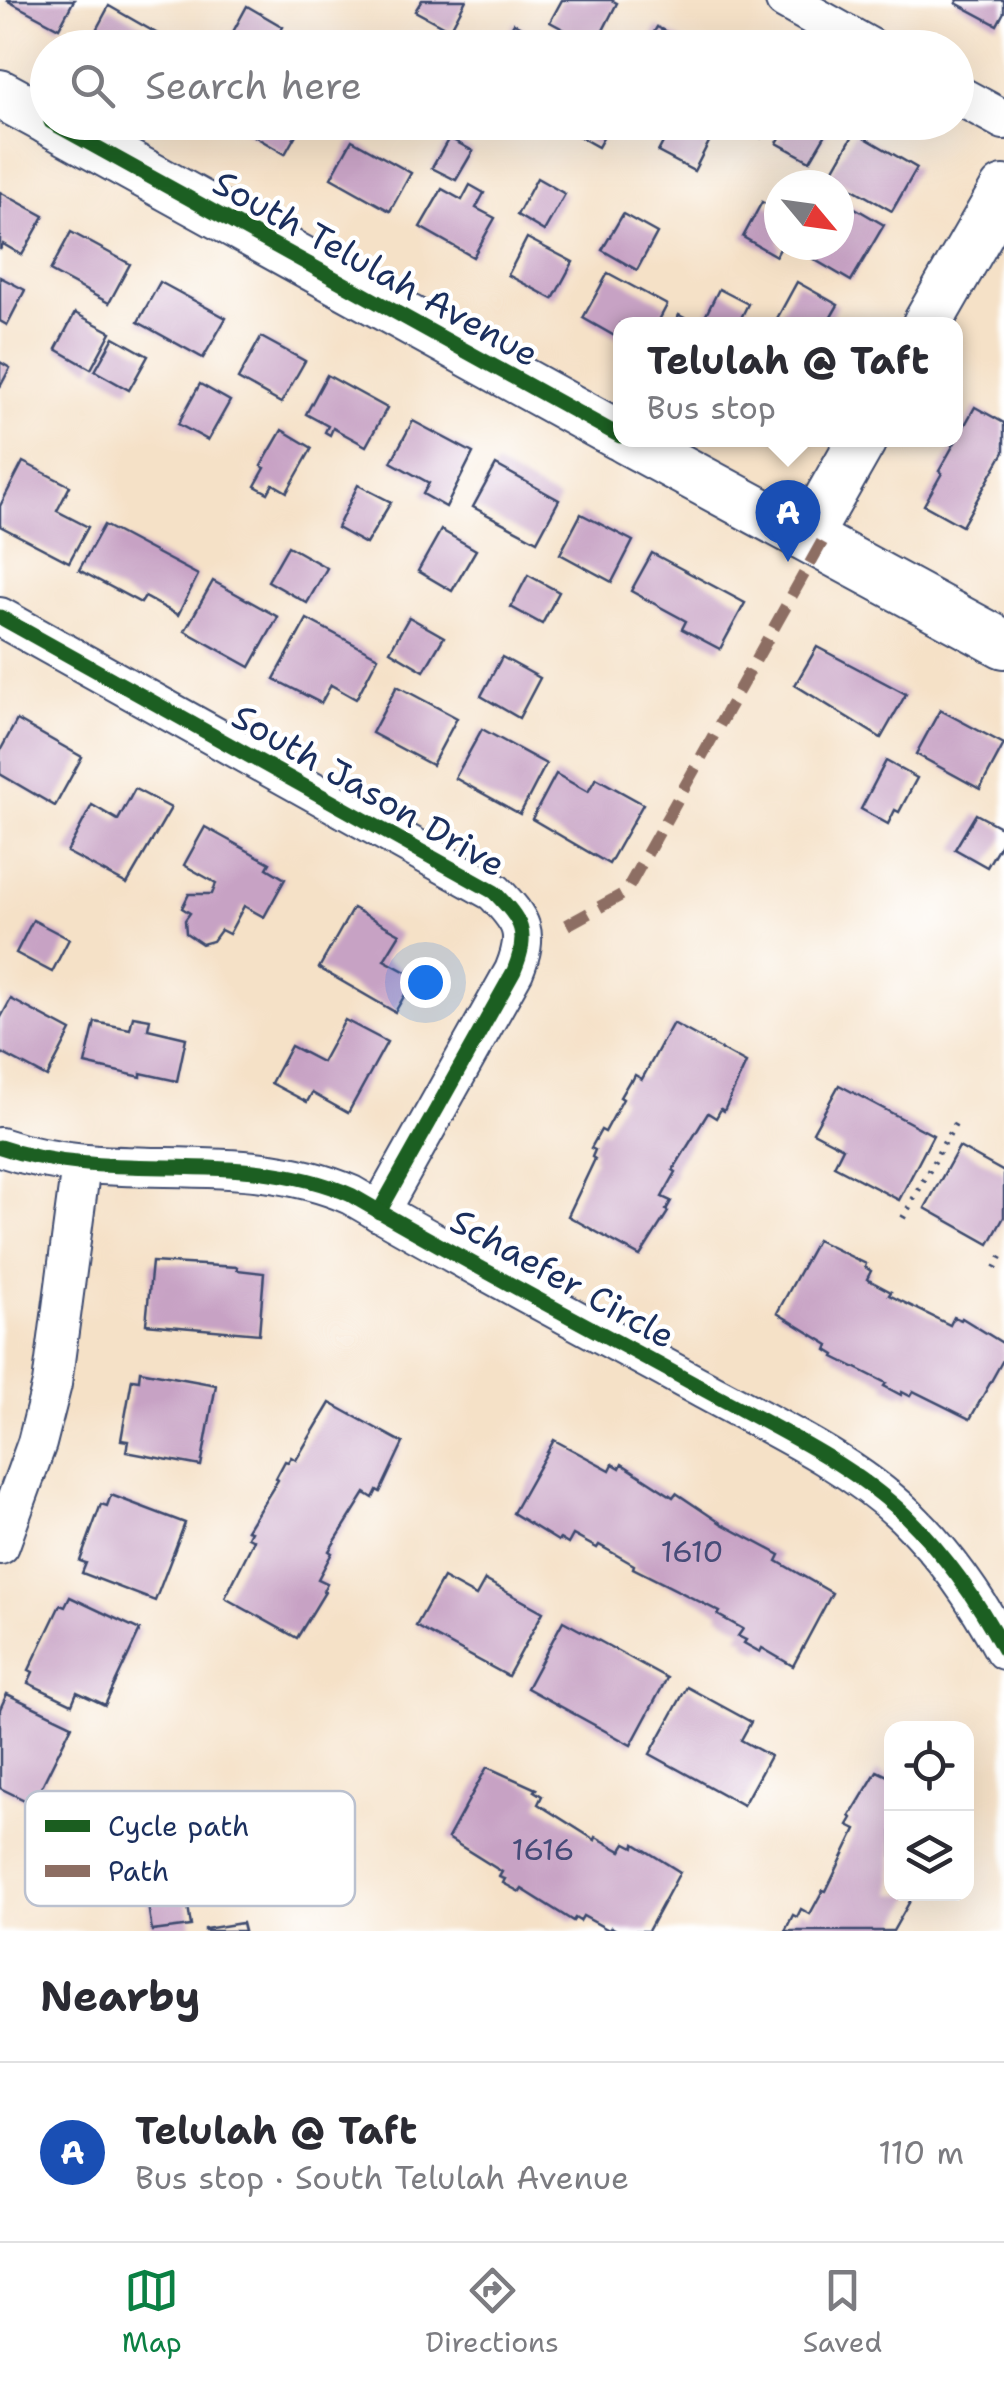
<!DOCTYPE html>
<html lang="en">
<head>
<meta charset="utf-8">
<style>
	body { margin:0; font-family:"Shantell Sans",sans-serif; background:#f7f7f7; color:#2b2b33 }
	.controls { position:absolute; right:30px; bottom:30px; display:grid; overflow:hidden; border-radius:20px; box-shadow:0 10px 40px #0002 }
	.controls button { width:90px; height:90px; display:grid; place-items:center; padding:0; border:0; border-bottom:2px solid #e1e1e2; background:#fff; color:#2b2b33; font:50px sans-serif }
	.compass { position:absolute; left:764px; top:170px; width:90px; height:90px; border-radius:50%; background:#fff; box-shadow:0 10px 40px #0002; rotate:119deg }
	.you { position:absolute; left:425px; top:982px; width:35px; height:35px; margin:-25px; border:8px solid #fff; border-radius:50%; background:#1a73e8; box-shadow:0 0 0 15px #1a73e833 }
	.badge { display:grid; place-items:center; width:65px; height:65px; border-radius:50%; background:#0b8043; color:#fff; font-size:32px; font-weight:700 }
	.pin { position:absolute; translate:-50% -82px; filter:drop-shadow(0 2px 5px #0008) }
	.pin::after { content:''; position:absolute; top:52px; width:35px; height:30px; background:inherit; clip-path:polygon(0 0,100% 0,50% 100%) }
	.popup { position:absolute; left:613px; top:317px; width:350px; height:130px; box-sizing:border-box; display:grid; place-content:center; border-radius:20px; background:#fff; filter:drop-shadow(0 2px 8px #0005); font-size:32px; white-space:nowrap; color:#7c7c81 }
	.popup b { font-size:38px; color:#2b2b33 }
	.popup::after { content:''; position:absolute; left:50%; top:100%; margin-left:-20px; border:20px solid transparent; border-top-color:#fff }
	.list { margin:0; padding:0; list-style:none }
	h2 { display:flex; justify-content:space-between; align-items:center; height:130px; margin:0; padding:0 40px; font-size:42px }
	h2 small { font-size:32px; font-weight:400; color:#7c7c81 }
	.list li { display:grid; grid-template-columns:65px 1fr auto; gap:30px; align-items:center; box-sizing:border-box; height:180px; padding:0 40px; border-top:2px solid #e1e1e2 }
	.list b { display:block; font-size:38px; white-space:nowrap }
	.list p { margin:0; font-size:32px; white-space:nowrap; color:#7c7c81 }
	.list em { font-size:32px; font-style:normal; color:#7c7c81 }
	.icon { flex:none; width:55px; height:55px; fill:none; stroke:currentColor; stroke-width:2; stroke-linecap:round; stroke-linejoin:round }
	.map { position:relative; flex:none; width:1004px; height:1931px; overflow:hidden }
	.search { position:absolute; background:#fff; box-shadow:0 10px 40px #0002; left:30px; right:30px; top:30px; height:110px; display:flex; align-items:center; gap:25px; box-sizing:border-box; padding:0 35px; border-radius:55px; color:#7c7c81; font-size:38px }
	.sheet { height:310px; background:#fff }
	nav { display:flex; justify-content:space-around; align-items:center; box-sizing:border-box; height:140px; border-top:2px solid #e1e1e2; background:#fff; font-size:28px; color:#7c7c81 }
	nav a { display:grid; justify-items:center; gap:5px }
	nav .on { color:#0b8043 }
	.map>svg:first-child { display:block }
	.building { fill:#c7a2c4 }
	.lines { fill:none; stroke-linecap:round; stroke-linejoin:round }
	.minor-casing { stroke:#3c4a6e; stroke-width:42 }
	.tertiary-casing { stroke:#3c4a6e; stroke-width:52 }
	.path { stroke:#3c4a6e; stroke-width:6; stroke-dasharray:2.5 8; stroke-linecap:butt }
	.minor { stroke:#fff; stroke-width:38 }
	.tertiary { stroke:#fff; stroke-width:48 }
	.quiet { stroke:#8d6e63; stroke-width:12; stroke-dasharray:25 12; stroke-linecap:butt }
	.cycleway-casing { stroke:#fff; stroke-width:21 }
	.cycleway { stroke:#1b5e20; stroke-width:15 }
	.labels { text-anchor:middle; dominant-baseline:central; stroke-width:9; stroke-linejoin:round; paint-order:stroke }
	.number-label { font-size:30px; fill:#464c78 }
	.street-label { font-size:35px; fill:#1b2f5e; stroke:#fff }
	.key { fill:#fff; stroke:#bbc1cf; stroke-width:2.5 }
	.key-label { font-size:28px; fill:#1b2f5e }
</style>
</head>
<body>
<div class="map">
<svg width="1004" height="1931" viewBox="0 0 1004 1931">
	<rect width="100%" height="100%" fill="#fff"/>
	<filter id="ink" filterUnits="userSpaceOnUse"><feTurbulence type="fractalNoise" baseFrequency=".01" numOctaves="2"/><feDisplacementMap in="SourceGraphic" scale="20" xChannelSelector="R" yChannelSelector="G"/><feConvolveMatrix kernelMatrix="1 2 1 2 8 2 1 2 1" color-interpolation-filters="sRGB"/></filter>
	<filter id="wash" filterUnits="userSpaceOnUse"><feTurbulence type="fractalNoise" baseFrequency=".0048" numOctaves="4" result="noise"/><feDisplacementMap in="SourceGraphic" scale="40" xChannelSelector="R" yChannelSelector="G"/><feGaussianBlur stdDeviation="2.25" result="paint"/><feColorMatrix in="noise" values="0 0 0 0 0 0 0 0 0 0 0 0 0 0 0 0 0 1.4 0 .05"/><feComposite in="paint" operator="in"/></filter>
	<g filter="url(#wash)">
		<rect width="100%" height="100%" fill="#f5e1c7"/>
		<g id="blocks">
			<g class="building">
				<polygon points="6,0 74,0 59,28"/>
				<polygon points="422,0 466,0 450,30 415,11"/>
				<polygon points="562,0 611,0 617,3 595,46 550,22"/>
				<polygon points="958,0 1004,0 1004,12 997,25 956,3"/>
				<polygon points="109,6 163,37 157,48 88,45"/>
				<polygon points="247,6 283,27 271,48 236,48 227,43"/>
				<polygon points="514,23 546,41 543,48 499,48"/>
				<polygon points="657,27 691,44 689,48 645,48"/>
				<polygon points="245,122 303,122 285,154 242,129"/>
				<polygon points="564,122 612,122 598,147 562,127"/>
				<polygon points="674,122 683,122 711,138 694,171 658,152"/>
				<polygon points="714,122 769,122 761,138 741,126 734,139 712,127"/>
				<polygon points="789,122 818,122 829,129 810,161 777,143"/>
				<polygon points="855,132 917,168 892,211 830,176"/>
				<polygon points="449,138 473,151 456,180 432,168"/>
				<polygon points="352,140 411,173 390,211 331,178"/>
				<polygon points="537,178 565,194 544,231 517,215"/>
				<polygon points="470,185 484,193 476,208 495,218 473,257 420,227 442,189 462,200"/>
				<polygon points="0,192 44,216 22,255 3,244 0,250"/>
				<polygon points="843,201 884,225 851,281 810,257 817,245 839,245 839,207"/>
				<polygon points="762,202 779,212 779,245 782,245 776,256 743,237"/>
				<polygon points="623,214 657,233 637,270 602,250"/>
				<polygon points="71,232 130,264 109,303 50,271"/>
				<polygon points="527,238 573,262 553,299 508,275"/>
				<polygon points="608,273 667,305 657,324 620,324 620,339 583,318"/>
				<polygon points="0,277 25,290 7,325 0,321"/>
				<polygon points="160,282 226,318 203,358 138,322"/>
				<polygon points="797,282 838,305 827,324 774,324"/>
				<polygon points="719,289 748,304 738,324 719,324 705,317"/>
				<polygon points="75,313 111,332 91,369 56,349"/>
				<polygon points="679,315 696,324 674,324"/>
				<polygon points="114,337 148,356 129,390 95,371"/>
				<polygon points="261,337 305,361 281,403 238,379"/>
				<polygon points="0,362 10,368 0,387"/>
				<polygon points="327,375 387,408 366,446 333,428 330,435 325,432 328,426 306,414"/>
				<polygon points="200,384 230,401 208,440 178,424"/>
				<polygon points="975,407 1004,423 1004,452 962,526 924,505 942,473 939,471"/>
				<polygon points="413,421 473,453 446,507 423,494 429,483 391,462"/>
				<polygon points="282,430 312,448 287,492 273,484 268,493 255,486 265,468 261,466"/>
				<polygon points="23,462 70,486 57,511 88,527 69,562 0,526 0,506"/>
				<polygon points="496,465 559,500 537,541 473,507"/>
				<polygon points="358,485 391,502 366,544 337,528"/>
				<polygon points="581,514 633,541 612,582 560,554"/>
				<polygon points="104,525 198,575 178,615 145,597 141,603 79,570"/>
				<polygon points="441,530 476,550 452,591 418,571"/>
				<polygon points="288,546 327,568 307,603 268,581"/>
				<polygon points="652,553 745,603 720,649 682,629 686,621 631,591"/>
				<polygon points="528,575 559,592 542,624 511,607"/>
				<polygon points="213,581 278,617 250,667 185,631"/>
				<polygon points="409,617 444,637 424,671 390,651"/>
				<polygon points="307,619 378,657 356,699 331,685 321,703 274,679"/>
				<polygon points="817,647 906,694 881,738 795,685"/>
				<polygon points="502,657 540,678 519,718 481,696"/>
				<polygon points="397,686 457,718 432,765 372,733"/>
				<polygon points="940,710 1004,744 980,789 916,754"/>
				<polygon points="17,720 82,757 55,806 0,774 0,751"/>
				<polygon points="482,729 546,764 520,814 455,778"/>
				<polygon points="886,761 917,778 899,812 895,810 888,824 861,809"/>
				<polygon points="556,774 588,792 596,778 643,804 609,864 532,819"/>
				<polygon points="135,789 171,808 127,884 67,852 92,805 118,820"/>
				<polygon points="976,814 1004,829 1004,838 987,867 955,849"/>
				<polygon points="205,827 270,863 267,868 285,879 264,917 244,906 229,934 221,930 213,941 202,944 186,933 185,920 190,913 182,908 189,894 212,894 214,889 216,883 184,865"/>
				<polygon points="353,908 400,934 384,960 415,977 395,1012 319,968"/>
				<polygon points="33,920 69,939 52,972 16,953"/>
				<polygon points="11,999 71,1031 47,1077 0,1052 0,1019"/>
				<polygon points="133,1016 150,1019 148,1029 186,1038 177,1081 141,1073 141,1077 85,1064 95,1022 130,1029"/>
				<polygon points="345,1020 387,1042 348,1113 312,1093 307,1102 271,1083 291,1046 322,1062"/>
				<polygon points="673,1023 746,1063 724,1111 721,1109 716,1118 708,1113 673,1170 676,1172 662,1197 671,1201 666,1210 668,1212 640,1256 568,1216 595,1159 592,1157 595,1150 591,1148 601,1130 605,1132 623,1099 620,1097 630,1080 632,1081 635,1075 642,1079"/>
				<polygon points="839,1085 933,1135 899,1200 834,1166 843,1148 813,1132"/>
				<polygon points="959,1147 1004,1172 1004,1217 989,1244 925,1208"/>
				<polygon points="817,1240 866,1264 865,1267 871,1271 867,1279 891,1292 889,1295 950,1325 954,1317 961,1320 962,1318 1004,1344 1004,1358 970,1419 913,1391 910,1396 902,1392 901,1395 884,1386 886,1383 834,1357 835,1355 827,1350 829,1345 777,1313"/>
				<polygon points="152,1262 237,1267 237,1270 264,1273 259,1334 146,1324"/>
				<polygon points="140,1371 216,1385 201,1466 126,1452 128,1441 121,1440 132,1379 139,1380"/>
				<polygon points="330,1403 403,1443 380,1492 377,1490 373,1498 365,1493 329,1551 332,1553 318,1579 327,1583 323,1591 325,1592 297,1638 225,1598 254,1540 248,1537 251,1531 247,1530 278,1480 276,1478 285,1461 288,1462 291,1457 296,1460"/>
				<polygon points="554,1440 610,1470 613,1464 620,1468 622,1464 673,1497 676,1493 722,1524 780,1555 777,1561 832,1593 793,1666 762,1648 760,1652 744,1643 746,1640 738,1636 743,1629 718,1615 720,1612 633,1568 634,1565 599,1545 597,1548 573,1535 568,1544 560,1539 558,1541 513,1513"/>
				<polygon points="111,1495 185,1523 155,1601 82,1573 86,1563 80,1561 101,1504 107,1506"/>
				<polygon points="443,1578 476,1596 485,1580 543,1612 508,1676 416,1626"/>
				<polygon points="70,1597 140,1630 105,1705 77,1692 72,1704 28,1683 33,1672 29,1670 60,1605 65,1607"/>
				<polygon points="563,1621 667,1678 631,1745 527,1688"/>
				<polygon points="687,1687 751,1722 741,1740 770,1756 743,1805 650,1754"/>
				<polygon points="7,1694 72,1725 33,1804 0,1788 0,1709"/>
				<polygon points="487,1767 536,1789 534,1791 542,1796 538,1804 595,1840 596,1837 621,1851 626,1843 634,1847 635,1844 680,1872 648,1931 618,1931 611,1927 609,1930 583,1916 580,1921 575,1918 573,1921 522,1889 520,1892 503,1883 505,1879 499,1877 502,1872 448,1838"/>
				<polygon points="877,1771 892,1778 892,1894 914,1894 893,1931 785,1931 793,1915 797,1917 801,1909 810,1914 823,1890 826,1891 856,1829 848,1825 852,1818 850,1816"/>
				<polygon points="185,1885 191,1926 152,1931 146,1891"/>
				<polygon points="242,1923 244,1931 205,1931 205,1929"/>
			</g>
		</g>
	</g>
	<g filter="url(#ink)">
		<use href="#blocks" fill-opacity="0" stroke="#3c4a6e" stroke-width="2.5"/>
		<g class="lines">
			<g class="minor-casing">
				<g id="minor">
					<polyline points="785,0 871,48"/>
					<polyline points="956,94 1004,120"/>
					<path d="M0 617 494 892C522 921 530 932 514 971L379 1212"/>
					<path d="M0 1147C114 1186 240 1146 351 1195 467 1263 587 1325 705 1390 773 1427 849 1462 905 1515 945 1554 978 1601 1004 1650"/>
					<polyline points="0,1545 37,1443 52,1384 81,1165"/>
				</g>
			</g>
			<g class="tertiary-casing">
				<g id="tertiary">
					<polyline points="0,94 48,120"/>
					<polyline points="51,122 620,436"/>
					<polyline points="927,324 1004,190"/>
					<polyline points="627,440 1004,644"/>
					<polyline points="808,535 862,440"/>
				</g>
			</g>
			<g class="path">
				<polyline points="903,1218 958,1118"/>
				<polyline points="995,1268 1004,1251"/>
			</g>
			<use href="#minor" class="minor"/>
			<use href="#tertiary" class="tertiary"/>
			<polyline class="quiet" points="567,925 625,893 822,542"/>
			<g class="cycleway-casing">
				<g id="cycleway">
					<polyline points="51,122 620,436"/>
					<path d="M0 617 494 892C522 921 530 932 514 971L379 1212"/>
					<path d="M0 1147C114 1186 240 1146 351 1195 467 1263 587 1325 705 1390 773 1427 849 1462 905 1515 945 1554 978 1601 1004 1650"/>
				</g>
			</g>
			<use href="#cycleway" class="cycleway"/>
		</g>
	</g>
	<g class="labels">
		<g class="number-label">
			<text x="692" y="1551">1610</text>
			<text x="543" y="1849">1616</text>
		</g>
		<g class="street-label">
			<text transform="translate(376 268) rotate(29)">South Telulah Avenue</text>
			<text transform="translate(369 790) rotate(30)">South Jason Drive</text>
			<text transform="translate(563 1278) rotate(29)">Schaefer Circle</text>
		</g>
	</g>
	<rect x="25" y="1791" width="330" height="115" rx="15" class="key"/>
	<rect x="45" y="1820" width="45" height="12" fill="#1b5e20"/>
	<rect x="45" y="1865" width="45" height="12" fill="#8d6e63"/>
	<g class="key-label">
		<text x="108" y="1836">Cycle path</text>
		<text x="108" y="1881">Path</text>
	</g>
</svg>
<div class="controls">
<button><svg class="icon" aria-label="locate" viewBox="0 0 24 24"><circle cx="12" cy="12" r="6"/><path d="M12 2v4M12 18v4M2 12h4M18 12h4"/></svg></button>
<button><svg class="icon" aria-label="layers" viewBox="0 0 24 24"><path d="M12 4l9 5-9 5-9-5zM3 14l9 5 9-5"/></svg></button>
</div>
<svg class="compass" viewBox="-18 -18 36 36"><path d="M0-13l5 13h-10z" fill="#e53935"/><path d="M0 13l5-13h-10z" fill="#7c7c81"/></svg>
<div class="you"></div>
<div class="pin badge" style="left:788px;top:562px;background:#1a4fb4">A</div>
<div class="popup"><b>Telulah @ Taft</b>Bus stop</div>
<div class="search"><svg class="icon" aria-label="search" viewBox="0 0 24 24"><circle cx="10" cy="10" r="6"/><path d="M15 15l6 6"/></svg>Search here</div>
</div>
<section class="sheet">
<h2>Nearby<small></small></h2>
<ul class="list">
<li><span class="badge" style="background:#1a4fb4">A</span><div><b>Telulah @ Taft</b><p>Bus stop · South Telulah Avenue</p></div><em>110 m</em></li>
</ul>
</section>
<nav>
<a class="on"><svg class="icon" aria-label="map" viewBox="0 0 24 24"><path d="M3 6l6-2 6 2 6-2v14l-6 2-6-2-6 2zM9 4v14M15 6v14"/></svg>Map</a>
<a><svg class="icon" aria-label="directions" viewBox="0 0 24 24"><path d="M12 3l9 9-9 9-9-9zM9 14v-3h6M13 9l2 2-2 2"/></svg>Directions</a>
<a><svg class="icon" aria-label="saved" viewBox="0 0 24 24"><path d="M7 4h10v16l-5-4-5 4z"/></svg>Saved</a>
</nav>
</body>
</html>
